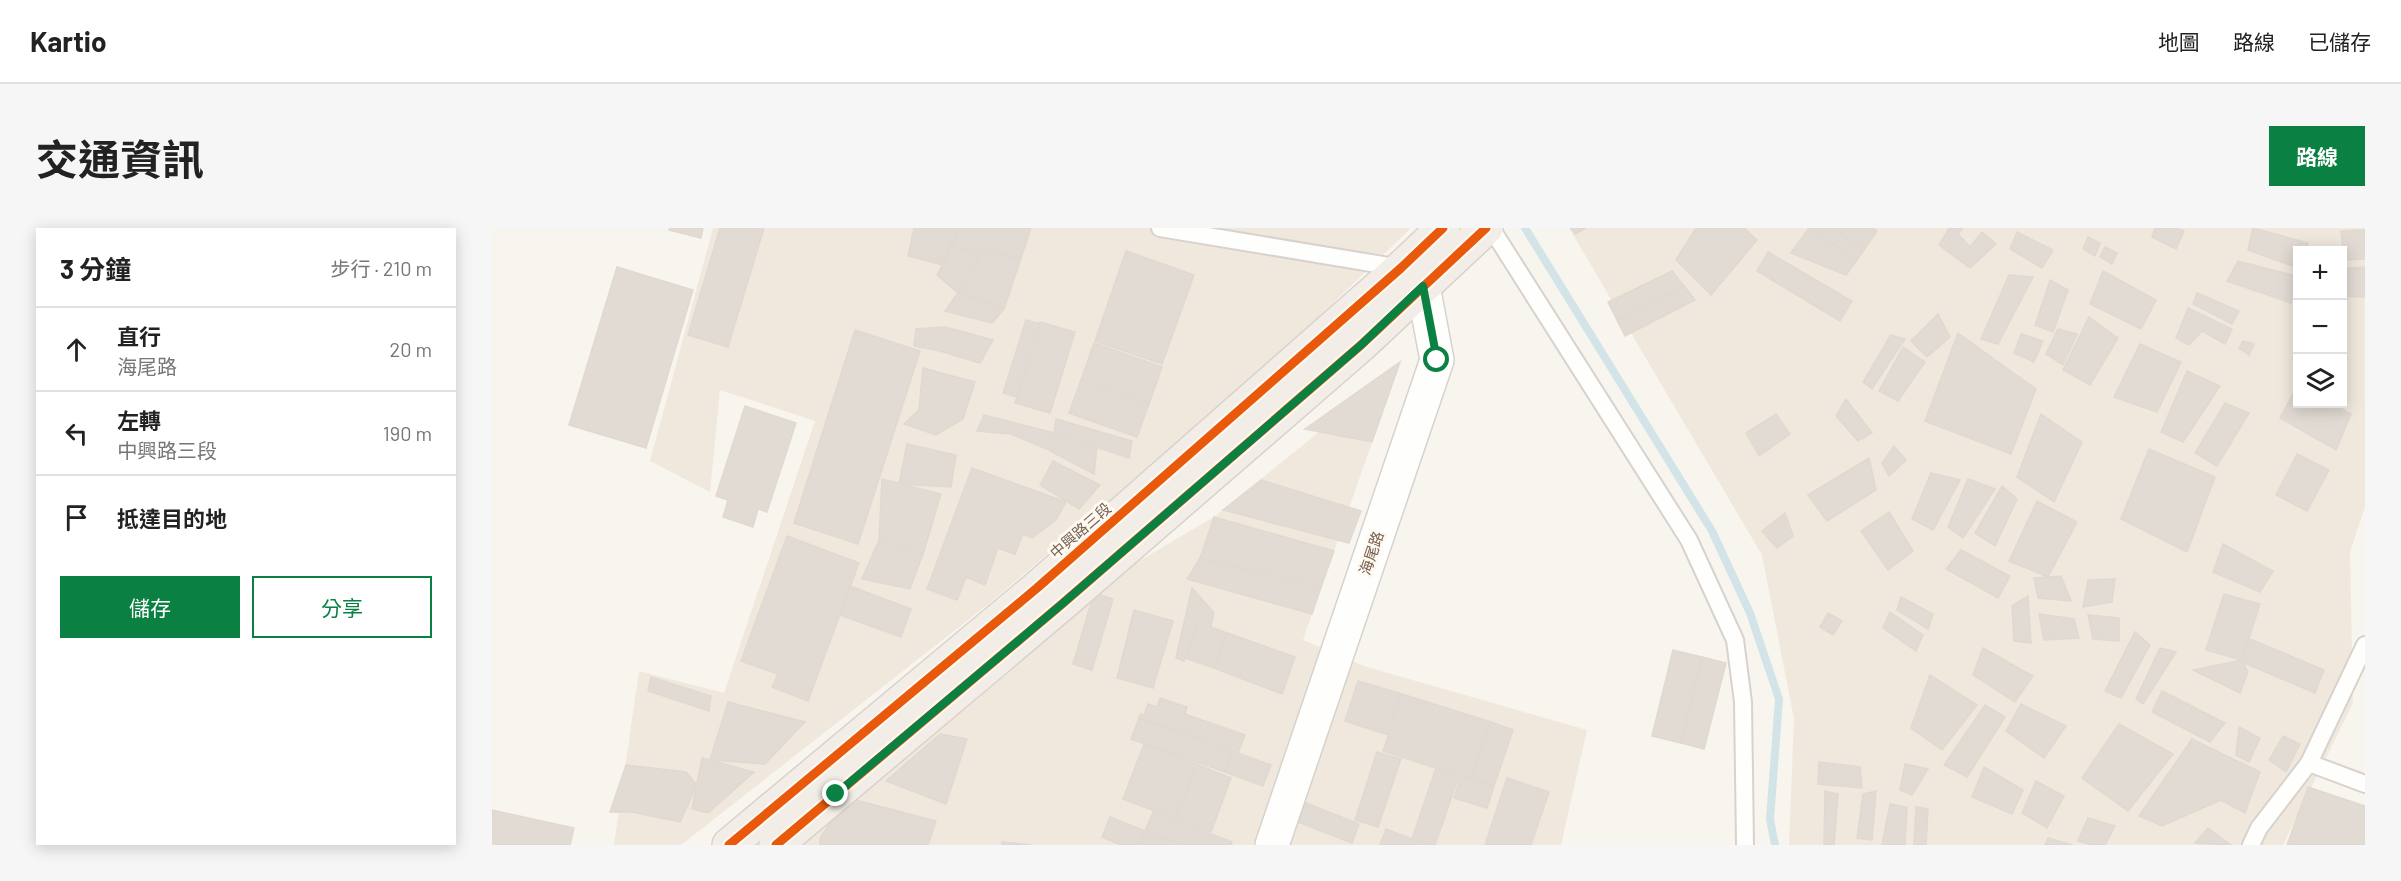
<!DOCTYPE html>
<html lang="zh-TW">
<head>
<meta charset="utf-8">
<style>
	body { margin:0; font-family:Barlow,"Noto Sans TC",sans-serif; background:#f6f6f6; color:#222 }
	.controls { position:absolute; right:18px; top:18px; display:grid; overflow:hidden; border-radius:0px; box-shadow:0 3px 15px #0003 }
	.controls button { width:54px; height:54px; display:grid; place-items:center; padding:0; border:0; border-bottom:2px solid #e0e0e0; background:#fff; color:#222; font:30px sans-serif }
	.stop { position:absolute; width:18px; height:18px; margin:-14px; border:4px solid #0b8043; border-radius:50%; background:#fff }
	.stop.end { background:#0b8043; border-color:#fff; box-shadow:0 2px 6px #0008 }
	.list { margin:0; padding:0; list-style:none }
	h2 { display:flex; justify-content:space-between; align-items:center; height:78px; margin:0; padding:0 24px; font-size:26px }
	h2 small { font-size:20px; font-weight:400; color:#767676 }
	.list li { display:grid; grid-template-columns:39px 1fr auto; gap:18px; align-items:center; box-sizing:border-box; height:84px; padding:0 24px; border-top:2px solid #e0e0e0 }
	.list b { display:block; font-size:22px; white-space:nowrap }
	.list p { margin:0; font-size:20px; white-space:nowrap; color:#767676 }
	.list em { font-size:20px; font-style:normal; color:#767676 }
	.actions { display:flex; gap:12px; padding:18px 24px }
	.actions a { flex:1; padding:14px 0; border:2px solid #0b8043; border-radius:0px; text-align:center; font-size:21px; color:#0b8043 }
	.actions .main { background:#0b8043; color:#fff }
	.icon { flex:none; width:33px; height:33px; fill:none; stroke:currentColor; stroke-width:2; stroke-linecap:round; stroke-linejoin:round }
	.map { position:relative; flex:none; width:1873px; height:617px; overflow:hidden; border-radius:0px }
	header { display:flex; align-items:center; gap:36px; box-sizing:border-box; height:84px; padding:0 30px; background:#fff; border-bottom:2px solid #e0e0e0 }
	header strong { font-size:28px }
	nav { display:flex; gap:33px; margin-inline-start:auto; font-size:21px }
	.intro { display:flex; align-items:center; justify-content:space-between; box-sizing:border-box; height:144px; padding:0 36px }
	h1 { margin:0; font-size:42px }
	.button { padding:15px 27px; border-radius:0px; background:#0b8043; color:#fff; font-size:21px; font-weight:700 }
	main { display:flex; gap:36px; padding:0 36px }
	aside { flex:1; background:#fff; border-radius:0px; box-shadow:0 3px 15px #0003 }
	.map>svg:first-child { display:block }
	.residential { fill:#f0e8dd; fill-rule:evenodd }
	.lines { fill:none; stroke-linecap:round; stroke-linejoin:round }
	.stream { stroke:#d2e4e7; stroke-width:8 }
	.building { fill:#e2dbd4; stroke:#e0d9d1; stroke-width:1.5 }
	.service-casing { stroke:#d7d2cd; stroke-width:20 }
	.minor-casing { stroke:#d7d2cd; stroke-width:36 }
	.primary-casing { stroke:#d9d2cc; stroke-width:36 }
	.service { stroke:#fefefc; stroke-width:16 }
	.minor { stroke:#fefefc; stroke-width:33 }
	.primary { stroke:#f2eee7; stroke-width:33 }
	.cycleway-casing { stroke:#fefaf2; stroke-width:13 }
	.cycleway { stroke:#e8590c; stroke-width:9 }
	.route { stroke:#0b8043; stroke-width:8 }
	.labels { text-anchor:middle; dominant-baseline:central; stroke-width:6; stroke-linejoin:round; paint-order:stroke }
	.street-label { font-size:15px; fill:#755f50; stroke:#fefaf2 }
</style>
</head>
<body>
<header>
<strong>Kartio</strong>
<nav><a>地圖</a><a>路線</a><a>已儲存</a></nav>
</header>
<div class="intro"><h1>交通資訊</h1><a class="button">路線</a></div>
<main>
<aside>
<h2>3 分鐘<small>步行 · 210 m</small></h2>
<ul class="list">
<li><svg class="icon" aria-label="ahead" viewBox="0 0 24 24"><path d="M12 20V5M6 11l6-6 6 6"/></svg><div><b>直行</b><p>海尾路</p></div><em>20 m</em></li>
<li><svg class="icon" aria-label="left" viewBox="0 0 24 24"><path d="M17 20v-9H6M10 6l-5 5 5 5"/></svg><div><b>左轉</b><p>中興路三段</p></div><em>190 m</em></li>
<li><svg class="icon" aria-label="arrive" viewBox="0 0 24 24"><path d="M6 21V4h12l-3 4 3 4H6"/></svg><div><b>抵達目的地</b></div></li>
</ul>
<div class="actions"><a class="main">儲存</a><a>分享</a></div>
</aside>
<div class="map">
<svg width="1873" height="617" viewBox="0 0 1873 617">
	<rect width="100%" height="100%" fill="#f8f5ee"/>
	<g class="residential">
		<polygon points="221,0 919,0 776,138 499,374 189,617 122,617 147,443 232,465 323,193 228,162 218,264 158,233"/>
		<path d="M1077 0H1873V279L1858 324 1861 475 1791 617H1297L1302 491 1270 327ZM1806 22H1850V176H1806Z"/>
		<polygon points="906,140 811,412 875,439 1095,502 1069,617 305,617 601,360 722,289"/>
	</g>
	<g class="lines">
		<polyline class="stream" points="1033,0 1220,303 1258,385 1287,471 1278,591 1283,617"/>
	</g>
	<g class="building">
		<polygon points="178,0 211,0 209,10 177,2"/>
		<polygon points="228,0 272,0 236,119 196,107"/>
		<polygon points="422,0 466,0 451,37 416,28"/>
		<polygon points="466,0 539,0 529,30 460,19"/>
		<polygon points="1079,0 1094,0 1083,6"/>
		<polygon points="1204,0 1252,0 1265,12 1219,67 1184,32"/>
		<polygon points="1317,0 1341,0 1372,22 1365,32"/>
		<polygon points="1317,0 1365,32 1354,47 1299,25"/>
		<polygon points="1341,0 1381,0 1385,3 1372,22"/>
		<polygon points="1457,0 1471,0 1466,6 1478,19 1490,4 1504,16 1478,40 1447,17"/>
		<polygon points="1663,0 1684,0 1692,3 1684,21 1660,9"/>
		<polygon points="1761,0 1816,15 1814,22 1806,22 1806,40 1756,22"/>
		<polygon points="1873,2 1873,31 1852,32 1849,3"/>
		<polygon points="1525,4 1561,22 1550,40 1518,21"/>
		<polygon points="1596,9 1608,15 1603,28 1591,21"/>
		<polygon points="460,19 491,24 466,65 445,47"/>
		<polygon points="1613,19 1625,25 1620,36 1608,29"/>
		<polygon points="634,23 702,47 670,136 603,113"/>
		<polygon points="491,24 529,30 512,81 466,65"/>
		<polygon points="1276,24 1360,73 1348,93 1265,43"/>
		<polygon points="1746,33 1804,48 1799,75 1735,53"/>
		<polygon points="125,39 201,62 154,220 77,197"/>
		<polygon points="1873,39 1873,69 1850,68 1850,41"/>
		<polygon points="1180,43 1192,58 1125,92 1116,74"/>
		<polygon points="1611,43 1664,72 1649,101 1598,76"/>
		<polygon points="1517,47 1541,49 1506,116 1489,111"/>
		<polygon points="1558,52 1576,62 1561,104 1543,97"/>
		<polygon points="1192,58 1203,72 1133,108 1125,92"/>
		<polygon points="466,65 512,81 500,95 453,83"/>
		<polygon points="1705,65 1747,83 1740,96 1701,76"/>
		<polygon points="1696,80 1740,101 1733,116 1710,103 1697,117 1684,110"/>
		<polygon points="1446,86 1458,109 1435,129 1419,113"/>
		<polygon points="1597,89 1626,110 1598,157 1571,142"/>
		<polygon points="534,92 548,96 525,169 511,165"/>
		<polygon points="548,94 583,104 558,185 523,175"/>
		<polygon points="453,99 501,112 488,135 448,123 422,118 424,101"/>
		<polygon points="1566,101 1585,106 1571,137 1554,126"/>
		<polygon points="363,102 428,123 366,316 302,295"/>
		<polygon points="1466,105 1544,161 1519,226 1433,193"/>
		<polygon points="1529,106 1551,113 1542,134 1522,125"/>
		<polygon points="1399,107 1413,111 1380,161 1371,154"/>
		<polygon points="1751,113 1762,116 1757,127 1747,120"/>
		<polygon points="602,115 670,139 657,176 589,152"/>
		<polygon points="1648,116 1689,134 1665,184 1622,169"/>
		<polygon points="1411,119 1433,134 1406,173 1387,163"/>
		<polygon points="908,134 880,214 813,201"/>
		<polygon points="431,140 483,154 471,191 444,207 412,196 427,182"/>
		<polygon points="1695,143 1728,158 1691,214 1669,204"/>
		<polygon points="589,152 657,176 645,209 577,185"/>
		<polygon points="1806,157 1806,176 1841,176 1859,186 1844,222 1788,190"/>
		<polygon points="1354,171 1380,205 1366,213 1344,188"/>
		<polygon points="1733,175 1757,185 1725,238 1703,225"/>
		<polygon points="253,178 304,195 275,284 266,281 261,299 231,289 236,272 224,268"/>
		<polygon points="1284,186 1298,206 1267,228 1254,205"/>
		<polygon points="1549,186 1590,214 1562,274 1525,249"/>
		<polygon points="492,187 562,205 605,219 602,246 555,221 519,206 485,203"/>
		<polygon points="564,191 640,213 637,230 562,205"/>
		<polygon points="415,216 464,227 459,259 407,256"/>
		<polygon points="1402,218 1414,232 1397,248 1390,235"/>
		<polygon points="1657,221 1723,249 1695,324 1629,291"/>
		<polygon points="1805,226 1837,242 1815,283 1784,267"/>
		<polygon points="1377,230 1384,262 1335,293 1316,267"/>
		<polygon points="561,233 608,257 587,281 548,257"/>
		<polygon points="480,240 574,274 564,292 540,310 531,306 523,326 506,320 493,357 474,349 465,372 435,361"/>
		<polygon points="1439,245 1468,252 1441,302 1420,291"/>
		<polygon points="390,251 449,266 431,326 387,312"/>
		<polygon points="1476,251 1503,261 1471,310 1456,299"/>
		<polygon points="769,252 869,283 857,315 731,282"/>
		<polygon points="1510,258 1525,271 1503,318 1483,305"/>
		<polygon points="1545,273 1585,294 1556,349 1517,333"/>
		<polygon points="1397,284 1421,323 1396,342 1369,303"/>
		<polygon points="1293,285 1301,308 1285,320 1270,303"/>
		<polygon points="722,289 842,323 829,359 708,330"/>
		<polygon points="295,308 367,335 316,473 280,459 286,446 249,433"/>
		<polygon points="387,312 431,326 418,361 370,351"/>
		<polygon points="1731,316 1781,343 1768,364 1721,344"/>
		<polygon points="1469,322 1518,348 1506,370 1454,341"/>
		<polygon points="708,330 829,359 820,386 695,351"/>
		<polygon points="1569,348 1579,373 1546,370 1542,350"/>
		<polygon points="1623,351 1620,374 1591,379 1596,352"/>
		<polygon points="358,358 419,381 409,409 348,387"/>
		<polygon points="700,360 722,385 719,398 706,394 692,433 684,430"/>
		<polygon points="602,365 621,371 600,442 581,436"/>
		<polygon points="1732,366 1768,376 1750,432 1714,422"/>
		<polygon points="1536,368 1539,415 1522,413 1520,378"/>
		<polygon points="1409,369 1441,386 1436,401 1405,382"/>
		<polygon points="642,382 681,393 661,460 625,450"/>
		<polygon points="1398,384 1431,407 1424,423 1391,400"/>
		<polygon points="1336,385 1350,393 1341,407 1328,399"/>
		<polygon points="1547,386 1582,391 1587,410 1552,412"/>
		<polygon points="1596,387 1627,390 1627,413 1601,411"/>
		<polygon points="706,394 735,405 722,440 693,430"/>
		<polygon points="1643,404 1658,417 1629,470 1613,463"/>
		<polygon points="735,405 803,429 790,466 722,440"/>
		<polygon points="1758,411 1832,442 1823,465 1750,434"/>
		<polygon points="1491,420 1541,448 1523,474 1481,447"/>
		<polygon points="1668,420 1684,424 1651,476 1644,471"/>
		<polygon points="1181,422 1210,429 1189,515 1160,508"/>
		<polygon points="1210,429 1234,435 1212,521 1189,515"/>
		<polygon points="1750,432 1756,444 1748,465 1701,442"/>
		<polygon points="1438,447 1485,477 1450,522 1419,500"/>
		<polygon points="159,449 219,468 217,483 156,463"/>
		<polygon points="866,453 910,466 896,507 853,493"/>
		<polygon points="1670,463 1733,495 1718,514 1660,484"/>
		<polygon points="910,466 999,494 980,552 891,523"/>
		<polygon points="668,470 695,479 693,486 753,507 746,525 647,490 648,486 652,487 656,476 665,479"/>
		<polygon points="236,474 313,494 273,536 218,532"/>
		<polygon points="1529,476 1574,498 1552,530 1514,503"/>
		<polygon points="1493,477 1513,489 1475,549 1452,537"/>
		<polygon points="647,490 740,523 733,544 639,511"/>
		<polygon points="999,494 1021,502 1002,558 980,552"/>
		<polygon points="1627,496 1681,526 1636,583 1590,550"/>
		<polygon points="1747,499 1768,510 1757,534 1744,527"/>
		<polygon points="448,506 475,511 454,576 394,553"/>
		<polygon points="1791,508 1808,516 1794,544 1777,532"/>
		<polygon points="1700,511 1768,544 1753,585 1729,572 1670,598 1647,588"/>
		<polygon points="652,516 704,536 684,591 631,571"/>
		<polygon points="740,523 779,537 771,558 733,544"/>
		<polygon points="885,524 909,531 886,599 863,592"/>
		<polygon points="210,530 262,544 216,585 200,581"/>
		<polygon points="1327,534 1368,539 1370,560 1326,556"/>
		<polygon points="704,536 739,550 719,604 684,591"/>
		<polygon points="1413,536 1436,541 1420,567 1408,562"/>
		<polygon points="134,537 194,544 205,557 188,594 140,584 118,584"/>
		<polygon points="1492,539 1531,562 1520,586 1480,569"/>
		<polygon points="944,540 967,548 943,617 938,617 920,611"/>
		<polygon points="969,548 1002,558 995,580 962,570"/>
		<polygon points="1015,550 1057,564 1039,617 993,617"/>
		<polygon points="1544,553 1572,568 1555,600 1530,585"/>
		<polygon points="1816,559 1873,578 1873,617 1795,617"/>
		<polygon points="1333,563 1346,566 1342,617 1332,617"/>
		<polygon points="1384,563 1380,612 1365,610 1371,566"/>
		<polygon points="356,570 444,593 436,617 328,617 328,610"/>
		<polygon points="814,575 867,596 860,615 806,594"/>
		<polygon points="1398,576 1415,579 1413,617 1390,617"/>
		<polygon points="1424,579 1436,581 1434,617 1422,617"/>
		<polygon points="0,582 82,600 78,617 3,617 0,615"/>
		<polygon points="661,584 740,614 739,617 689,617 653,603"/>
		<polygon points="618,589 653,603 648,617 629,617 610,609"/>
		<polygon points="1596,590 1623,598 1613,617 1600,617 1586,613"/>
		<polygon points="1716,600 1739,617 1703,615"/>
		<polygon points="894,601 920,611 938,617 888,617"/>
		<polygon points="653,603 689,617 648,617"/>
		<polygon points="1556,610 1580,617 1553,617"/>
		<polygon points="510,614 540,617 510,617"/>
	</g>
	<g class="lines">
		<g class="service-casing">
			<g id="service">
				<polyline points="668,0 909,40"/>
				<polyline points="999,0 1197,312 1243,412 1251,474 1253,617"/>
				<polyline points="1873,417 1817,535 1873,556"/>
				<polyline points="1759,617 1767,600 1817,535"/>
			</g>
		</g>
		<g class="minor-casing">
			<polyline id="minor" points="780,617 945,132 931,58 912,43"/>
		</g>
		<g class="primary-casing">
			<g id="primary">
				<polyline points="237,617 545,360 909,40 951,0"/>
				<polyline points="284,617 570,376 869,117 994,0"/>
			</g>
		</g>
		<use href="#service" class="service"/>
		<use href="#minor" class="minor"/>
		<use href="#primary" class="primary"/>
		<g class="cycleway-casing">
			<g id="cycleway">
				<polyline points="237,617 545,360 909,40 951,0"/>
				<polyline points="284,617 570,376 869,117 994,0"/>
			</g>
		</g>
		<use href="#cycleway" class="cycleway"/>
	</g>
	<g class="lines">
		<polyline class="route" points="344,566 570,376 869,117 931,58 945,132"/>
	</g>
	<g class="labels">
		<g class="street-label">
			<text transform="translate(588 302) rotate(-41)">中興路三段</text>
			<text transform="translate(879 325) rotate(-71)">海尾路</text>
		</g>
	</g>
</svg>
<div class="controls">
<button>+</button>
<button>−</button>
<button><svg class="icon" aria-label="layers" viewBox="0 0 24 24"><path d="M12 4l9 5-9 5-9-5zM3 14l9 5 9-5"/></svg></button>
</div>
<div class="stop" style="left:945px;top:132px"></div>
<div class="stop end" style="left:344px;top:566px"></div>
</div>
</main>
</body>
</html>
